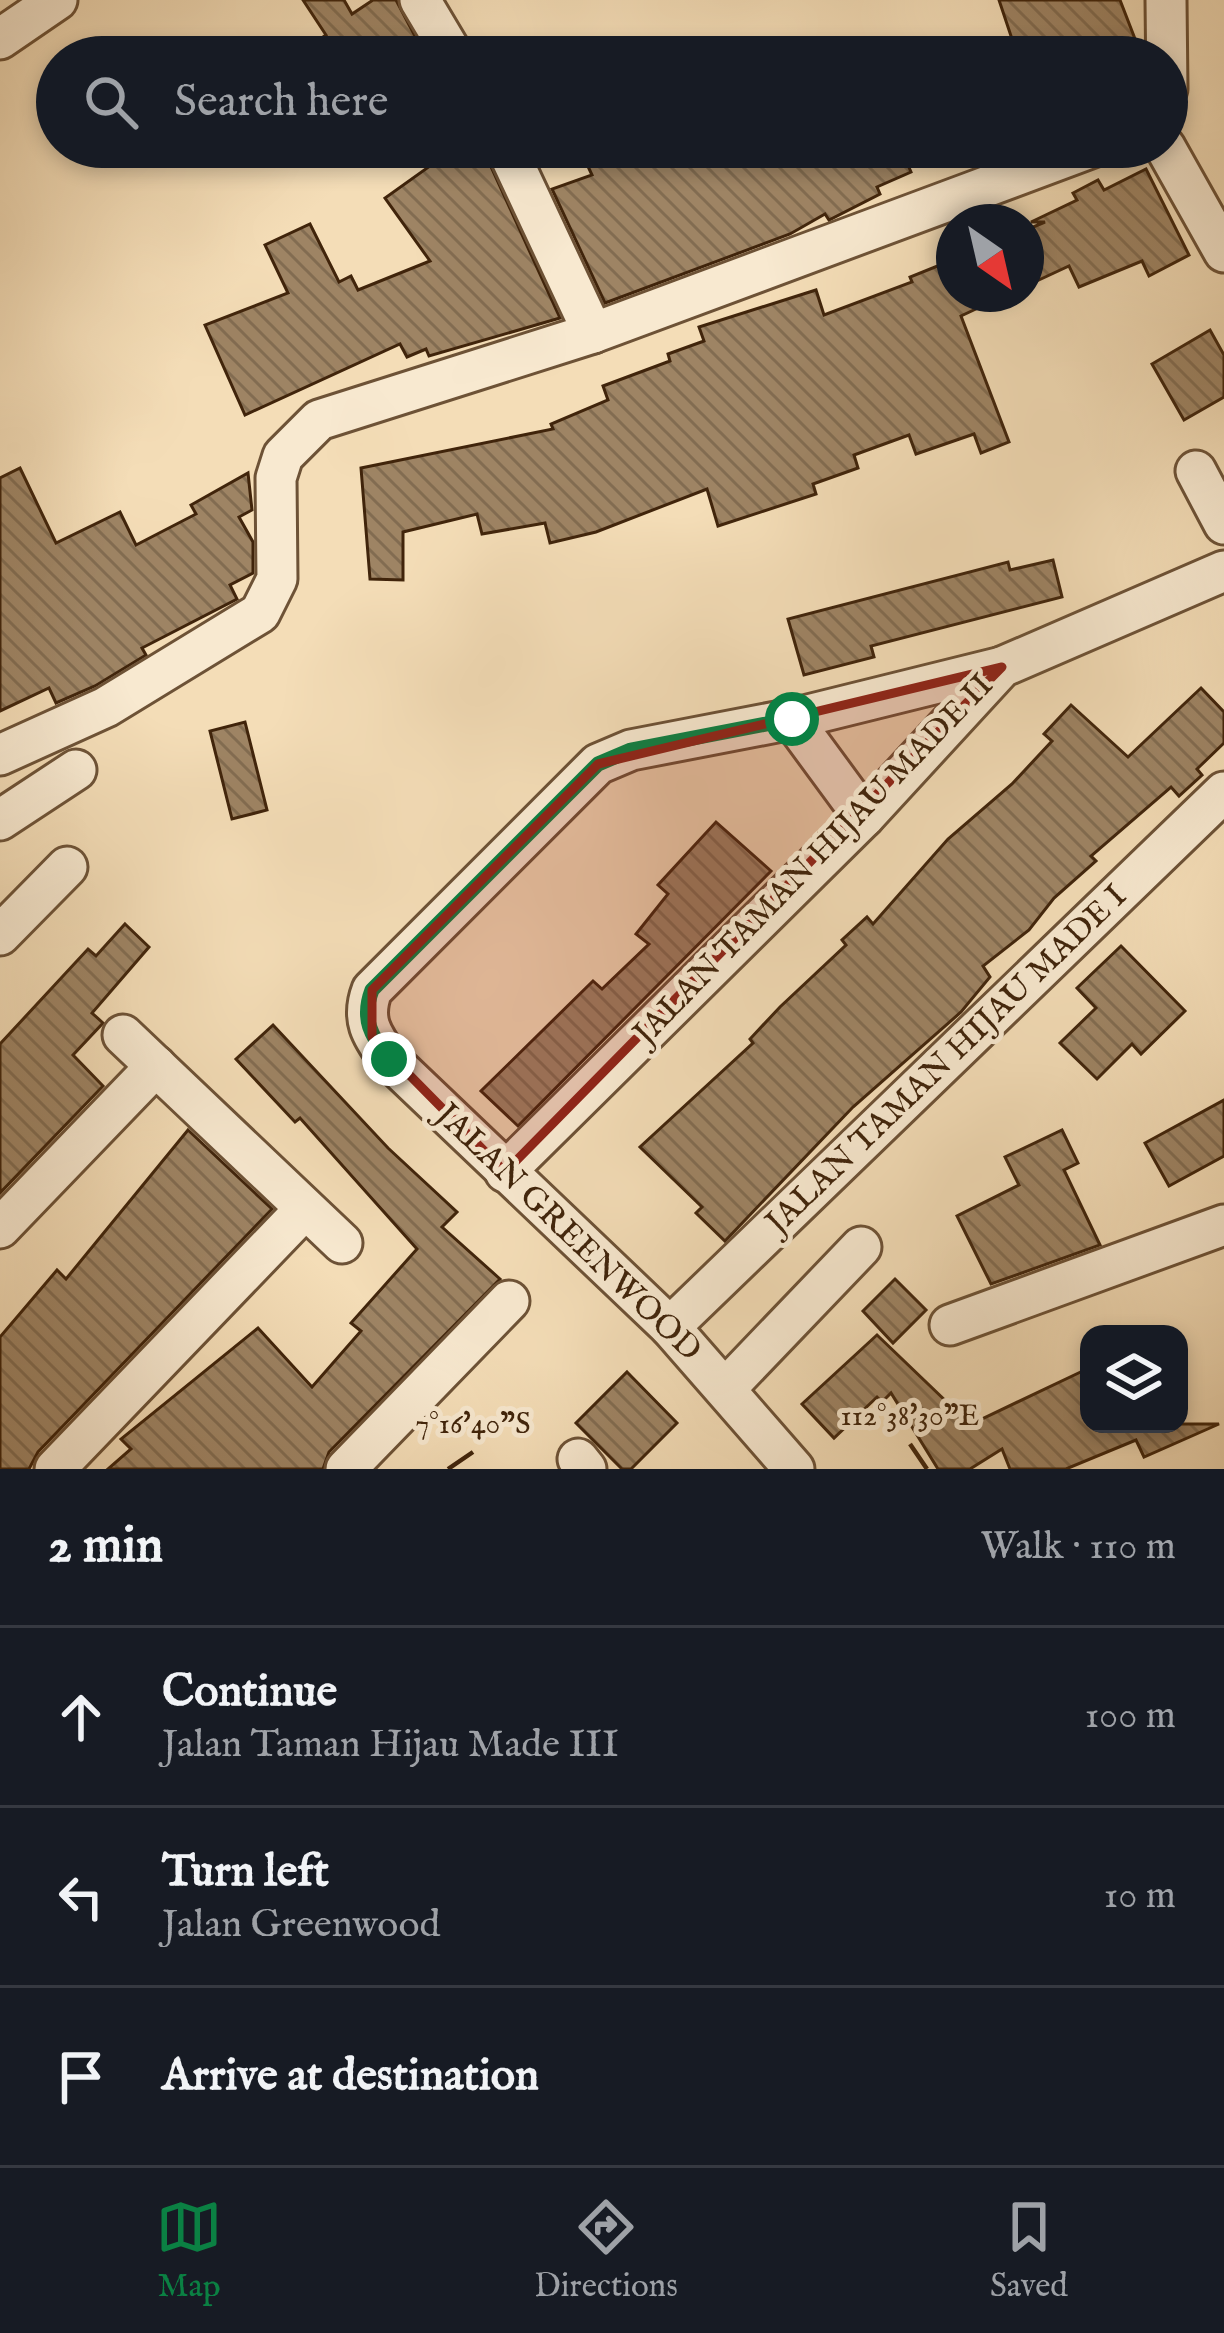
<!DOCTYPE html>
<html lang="en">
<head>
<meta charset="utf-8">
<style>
	body { margin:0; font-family:"IM FELL English",serif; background:#242831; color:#f1f3f6 }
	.controls { position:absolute; right:36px; bottom:36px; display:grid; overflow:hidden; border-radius:24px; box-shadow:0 6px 18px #0003 }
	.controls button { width:108px; height:108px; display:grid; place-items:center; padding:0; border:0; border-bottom:3px solid #363941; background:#171b24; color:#f1f3f6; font:60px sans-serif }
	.compass { position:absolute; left:936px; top:204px; width:108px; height:108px; border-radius:50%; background:#171b24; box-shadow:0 6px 18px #0003; rotate:146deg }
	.stop { position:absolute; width:36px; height:36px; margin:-27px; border:9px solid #0b8043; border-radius:50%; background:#fff }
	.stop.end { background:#0b8043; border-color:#fff; box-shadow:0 3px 12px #0008 }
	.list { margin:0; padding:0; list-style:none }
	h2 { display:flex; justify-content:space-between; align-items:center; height:156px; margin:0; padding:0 48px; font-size:51px }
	h2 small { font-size:39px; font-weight:400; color:#9ea1a6 }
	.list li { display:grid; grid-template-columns:78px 1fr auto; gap:36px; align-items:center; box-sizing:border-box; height:180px; padding:0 48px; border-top:3px solid #363941 }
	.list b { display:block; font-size:45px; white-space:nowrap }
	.list p { margin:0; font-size:39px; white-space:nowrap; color:#9ea1a6 }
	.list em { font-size:39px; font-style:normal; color:#9ea1a6 }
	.icon { flex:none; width:66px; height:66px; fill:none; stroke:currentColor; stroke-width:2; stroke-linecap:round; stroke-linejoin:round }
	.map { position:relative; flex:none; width:1224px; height:1469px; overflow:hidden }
	.search { position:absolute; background:#171b24; box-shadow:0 6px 18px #0003; left:36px; right:36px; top:36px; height:132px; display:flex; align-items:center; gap:30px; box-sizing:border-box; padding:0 42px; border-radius:66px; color:#9ea1a6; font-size:45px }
	.sheet { height:696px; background:#171b24 }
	nav { display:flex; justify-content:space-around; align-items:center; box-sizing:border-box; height:168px; border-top:3px solid #363941; background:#171b24; font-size:33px; color:#9ea1a6 }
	nav a { display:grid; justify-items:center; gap:6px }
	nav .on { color:#0b8043 }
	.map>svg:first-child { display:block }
	.building { fill:url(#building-back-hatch); stroke:#40240b; stroke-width:3 }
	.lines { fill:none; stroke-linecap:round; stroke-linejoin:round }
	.street-casing { stroke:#6d5236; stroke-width:45 }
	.street { stroke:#f8e9d0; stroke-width:39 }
	.route { stroke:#0b8043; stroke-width:15 }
	.marked { fill:#8f2418; fill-opacity:0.2; stroke:#8f2418; stroke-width:9; stroke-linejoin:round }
	.ticks { fill:none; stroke:#40240b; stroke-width:4.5 }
	.labels { text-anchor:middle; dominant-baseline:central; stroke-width:10; stroke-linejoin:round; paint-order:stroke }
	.street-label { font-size:33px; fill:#40240b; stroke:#f8e9d0 }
	.ticks-label { font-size:30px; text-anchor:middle; fill:#40240b; stroke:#f8e9d0; stroke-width:10; stroke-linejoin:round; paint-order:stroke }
</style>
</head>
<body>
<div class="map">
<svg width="1224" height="1469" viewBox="0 0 1224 1469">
	<defs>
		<pattern id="building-back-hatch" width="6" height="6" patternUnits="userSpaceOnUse" patternTransform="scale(3)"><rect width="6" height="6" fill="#9e8464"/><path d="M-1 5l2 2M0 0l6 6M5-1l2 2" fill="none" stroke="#826c51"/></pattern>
	</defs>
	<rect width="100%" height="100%" fill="#f4ddb7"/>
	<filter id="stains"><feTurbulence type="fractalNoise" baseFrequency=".00167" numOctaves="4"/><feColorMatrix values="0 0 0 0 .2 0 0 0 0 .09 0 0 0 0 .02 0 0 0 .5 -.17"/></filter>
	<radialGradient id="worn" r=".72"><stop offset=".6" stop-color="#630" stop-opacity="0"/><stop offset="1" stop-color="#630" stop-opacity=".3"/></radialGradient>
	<g class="building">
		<polygon points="303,0 344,0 352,14 373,0 396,0 426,57 293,57 326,35"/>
		<polygon points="999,0 1120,0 1142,57 1018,57"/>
		<polygon points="417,147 482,147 560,318 429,356 426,349 407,357 400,344 245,415 205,325 288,293 265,245 310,224 339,282 351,276 358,290 430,261 385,198 430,166"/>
		<polygon points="579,147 900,147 911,172 877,187 880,194 829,220 825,214 790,234 605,303 552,189 592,175"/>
		<polygon points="1146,169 1189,255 1149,276 1142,261 1079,287 1069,266 1026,286 1026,230 1045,222 1031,222 1077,200 1073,193 1098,180 1104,190"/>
		<polygon points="940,265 952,294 1008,294 961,316 1009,442 981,453 974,434 916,454 909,435 854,455 858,468 813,484 816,494 718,526 707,489 596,532 550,543 545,523 482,534 477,514 403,532 403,580 370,579 361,468 553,429 551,424 608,400 603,386 670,361 668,354 704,341 699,327 816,290 824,315 912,282 910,277"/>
		<polygon points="1210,330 1224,355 1224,397 1184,420 1152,364"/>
		<polygon points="20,468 56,543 120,512 136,545 196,514 191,505 248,473 252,510 239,517 253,542 253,573 230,585 237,599 142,648 146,655 95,686 56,703 49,688 0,711 0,478"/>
		<polygon points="1053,560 1062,597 871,646 874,657 804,675 788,619 1008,562 1010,570"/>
		<polygon points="1201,688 1224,712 1224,743 1197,769 1202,775 1179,796 1171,787 1091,856 1096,861 1054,898 1029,930 983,966 990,977 961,1012 853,1107 725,1241 696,1213 702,1207 640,1147 753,1043 750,1039 780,1007 846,945 842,940 867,917 873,924 948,839 1012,784 1052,741 1044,734 1071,705 1128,757"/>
		<polygon points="245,722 267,810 232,819 210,731"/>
		<polygon points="716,822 771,871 518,1126 481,1091 593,981 602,989 649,944 636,934 668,894 658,885"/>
		<polygon points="125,924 149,947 92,1013 103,1023 73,1055 103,1086 0,1193 0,1044 88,949 96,956"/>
		<polygon points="1121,946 1185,1011 1141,1054 1132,1044 1097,1079 1060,1043 1096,1008 1077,988"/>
		<polygon points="273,1025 388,1148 457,1212 442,1227 500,1279 329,1452 323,1469 108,1469 131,1449 121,1439 258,1328 312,1387 361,1331 351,1323 417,1249 300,1118 295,1122 236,1059"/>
		<polygon points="1224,1100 1224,1156 1169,1186 1145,1143"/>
		<polygon points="188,1130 272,1209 38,1452 29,1469 0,1469 0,1337 57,1270 66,1279"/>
		<polygon points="1062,1130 1078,1163 1064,1170 1100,1245 991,1284 957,1216 1019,1185 1005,1157"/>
		<polygon points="895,1279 926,1310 893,1343 863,1311"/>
		<polygon points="877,1335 953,1408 965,1427 1089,1368 1089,1424 1219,1424 1144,1457 1136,1440 1066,1469 1010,1469 1002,1449 970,1469 938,1469 891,1393 882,1402 877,1397 834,1438 802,1404"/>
		<polygon points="627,1372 677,1423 631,1469 622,1469 576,1423"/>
	</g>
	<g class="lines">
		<g class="street-casing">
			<g id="street">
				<polyline points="420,0 454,57"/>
				<polyline points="1166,0 1167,89"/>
				<polyline points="0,39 57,0"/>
				<polyline points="506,147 593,333"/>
				<polyline points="1165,147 1224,252"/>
				<polyline points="1196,471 1224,524"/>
				<polyline points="792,719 864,817"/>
				<polyline points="0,755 106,707 260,613 277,579 276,478 283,456 319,420 593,333 1093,147"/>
				<polyline points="0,820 76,770"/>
				<polyline points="0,935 67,867"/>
				<polyline points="123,1035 342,1243"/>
				<polyline points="505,1172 864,817 1002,667 1224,571"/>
				<polyline points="0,1228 156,1066"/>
				<polyline points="950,1325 1224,1225"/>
				<polyline points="670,1327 1224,792"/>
				<polyline points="726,1388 861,1247"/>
				<polyline points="578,1459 586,1469"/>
				<polyline points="55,1469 305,1209"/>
				<polyline points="346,1469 509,1301"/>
				<path d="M794 1469 670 1327 389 1059C371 1035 361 1019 372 990L598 764 631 750 792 719 1002 667"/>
			</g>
		</g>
		<use href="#street" class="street"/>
	</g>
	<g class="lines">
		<path class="route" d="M389 1059C371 1036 361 1019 372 990L598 764 631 750 792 719"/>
	</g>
	<path class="marked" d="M1002 667 505 1172 372 1037V990L598 764Z"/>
	<path class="ticks" d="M910 1444 927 1469M448 1469 473 1452"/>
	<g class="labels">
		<g class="street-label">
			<text transform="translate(814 860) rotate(-46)">JALAN TAMAN HIJAU MADE II</text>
			<text transform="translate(947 1060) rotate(-44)">JALAN TAMAN HIJAU MADE I</text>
			<text transform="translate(568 1233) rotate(44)">JALAN GREENWOOD</text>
		</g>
	</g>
	<g class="ticks-label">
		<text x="910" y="1425">112°38'30"E</text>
		<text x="473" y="1433">7°16'40"S</text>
	</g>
	<rect width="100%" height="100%" filter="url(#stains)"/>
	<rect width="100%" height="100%" fill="url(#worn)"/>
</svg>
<div class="controls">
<button><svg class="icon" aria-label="layers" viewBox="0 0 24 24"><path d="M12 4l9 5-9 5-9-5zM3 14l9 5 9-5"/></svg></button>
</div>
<svg class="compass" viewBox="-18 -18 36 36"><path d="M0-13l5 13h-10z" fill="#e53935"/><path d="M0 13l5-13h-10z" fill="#9ea1a6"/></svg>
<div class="stop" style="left:792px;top:719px"></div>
<div class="stop end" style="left:389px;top:1059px"></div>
<div class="search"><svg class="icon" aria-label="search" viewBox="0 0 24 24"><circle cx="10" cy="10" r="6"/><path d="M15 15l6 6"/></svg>Search here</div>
</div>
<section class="sheet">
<h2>2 min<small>Walk · 110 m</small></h2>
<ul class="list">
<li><svg class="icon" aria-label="ahead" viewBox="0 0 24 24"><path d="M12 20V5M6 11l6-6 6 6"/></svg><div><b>Continue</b><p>Jalan Taman Hijau Made III</p></div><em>100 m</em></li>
<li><svg class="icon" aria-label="left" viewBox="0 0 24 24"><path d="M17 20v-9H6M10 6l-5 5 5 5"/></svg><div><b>Turn left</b><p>Jalan Greenwood</p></div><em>10 m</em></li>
<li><svg class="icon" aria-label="arrive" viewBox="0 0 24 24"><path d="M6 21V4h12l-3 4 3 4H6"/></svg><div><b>Arrive at destination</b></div></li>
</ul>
</section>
<nav>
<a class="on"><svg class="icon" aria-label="map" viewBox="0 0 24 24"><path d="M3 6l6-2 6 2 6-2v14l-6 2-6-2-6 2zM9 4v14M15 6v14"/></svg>Map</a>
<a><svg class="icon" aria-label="directions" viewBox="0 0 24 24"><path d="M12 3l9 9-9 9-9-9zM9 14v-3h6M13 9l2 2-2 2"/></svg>Directions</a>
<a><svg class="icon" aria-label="saved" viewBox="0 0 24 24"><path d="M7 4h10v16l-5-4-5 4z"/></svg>Saved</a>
</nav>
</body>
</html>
